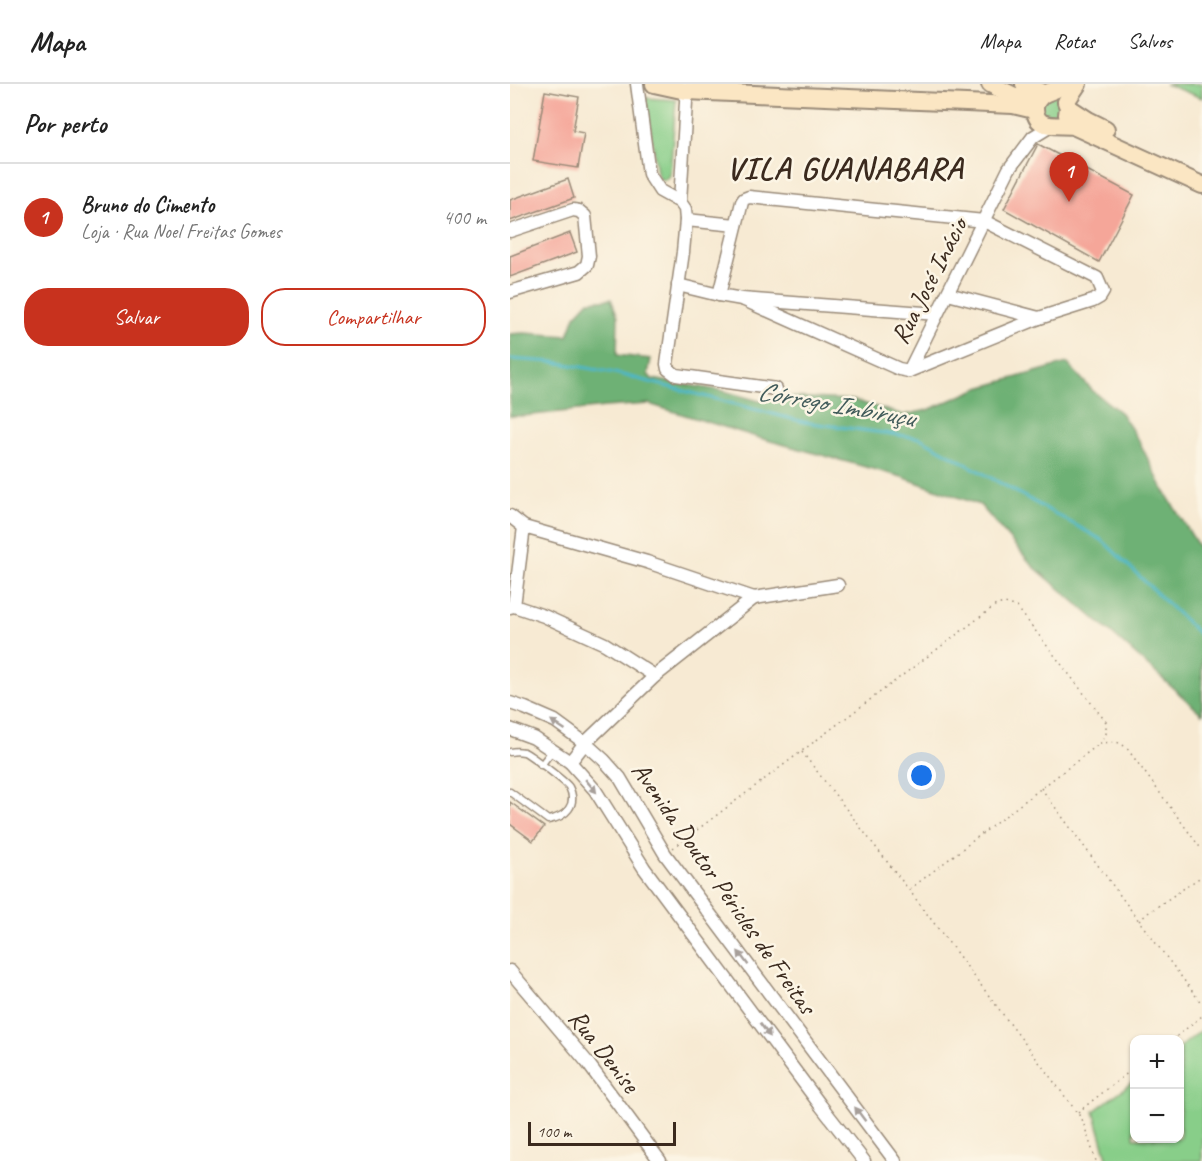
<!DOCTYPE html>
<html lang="pt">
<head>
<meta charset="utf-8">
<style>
	body { margin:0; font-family:Caveat,sans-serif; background:#f6f6f6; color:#222 }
	.controls { position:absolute; right:18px; bottom:18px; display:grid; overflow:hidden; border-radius:12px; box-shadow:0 2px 4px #0004 }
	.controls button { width:54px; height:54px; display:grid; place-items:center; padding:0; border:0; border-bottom:2px solid #e0e0e0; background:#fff; color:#222; font:30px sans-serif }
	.scale { position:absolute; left:18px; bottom:15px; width:148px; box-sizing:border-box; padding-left:6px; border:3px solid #3b2a1e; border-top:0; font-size:16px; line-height:21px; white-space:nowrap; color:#3b2a1e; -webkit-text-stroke:4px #fcf5e5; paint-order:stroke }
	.you { position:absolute; left:412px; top:692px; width:21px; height:21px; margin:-15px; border:4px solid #fff; border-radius:50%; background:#1a73e8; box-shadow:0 0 0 9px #1a73e833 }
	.badge { display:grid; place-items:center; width:39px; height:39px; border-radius:50%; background:#c8321e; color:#fff; font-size:20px; font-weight:700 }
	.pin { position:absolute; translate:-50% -50px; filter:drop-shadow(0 2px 3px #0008) }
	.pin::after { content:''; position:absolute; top:32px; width:21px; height:18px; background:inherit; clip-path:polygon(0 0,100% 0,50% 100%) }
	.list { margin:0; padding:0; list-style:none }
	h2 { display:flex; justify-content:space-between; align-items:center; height:78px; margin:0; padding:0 24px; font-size:26px }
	h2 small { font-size:20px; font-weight:400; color:#767676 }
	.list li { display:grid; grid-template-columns:39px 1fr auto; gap:18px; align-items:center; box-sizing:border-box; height:108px; padding:0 24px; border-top:2px solid #e0e0e0 }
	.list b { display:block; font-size:22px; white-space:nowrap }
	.list p { margin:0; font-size:20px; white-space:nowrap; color:#767676 }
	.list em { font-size:20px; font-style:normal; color:#767676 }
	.actions { display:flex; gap:12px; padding:18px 24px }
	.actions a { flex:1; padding:14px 0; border:2px solid #c8321e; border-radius:24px; text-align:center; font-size:21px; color:#c8321e }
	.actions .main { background:#c8321e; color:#fff }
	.map { position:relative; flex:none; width:692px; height:1077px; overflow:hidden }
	header { display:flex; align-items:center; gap:36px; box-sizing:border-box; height:84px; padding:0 30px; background:#fff; border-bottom:2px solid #e0e0e0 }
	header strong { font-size:28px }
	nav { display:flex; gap:33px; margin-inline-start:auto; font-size:21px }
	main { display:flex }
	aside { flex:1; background:#fff }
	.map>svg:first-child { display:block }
	.green { fill:#88ce89; stroke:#627c54; stroke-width:1.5 }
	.forest { fill:#6eb175; stroke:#546e4a; stroke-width:1.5 }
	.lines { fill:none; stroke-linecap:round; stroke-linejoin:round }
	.stream { stroke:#4cb7c8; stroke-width:3 }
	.building { fill:#f5a699 }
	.lane-casing { stroke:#998a78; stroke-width:9 }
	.street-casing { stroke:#998a78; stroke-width:15 }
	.secondary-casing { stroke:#998a78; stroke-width:20 }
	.path { stroke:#998a78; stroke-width:1.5; stroke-dasharray:1.5 4.5; stroke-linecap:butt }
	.lane { stroke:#fff; stroke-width:6 }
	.street { stroke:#fff; stroke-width:12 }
	.secondary { stroke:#fbe6c3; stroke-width:16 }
	.oneway { fill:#a79f9a }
	.labels { text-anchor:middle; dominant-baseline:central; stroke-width:5; stroke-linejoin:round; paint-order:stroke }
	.street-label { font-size:26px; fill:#3b2a1e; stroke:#fcf5e5 }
	.water-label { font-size:27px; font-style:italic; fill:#415b5a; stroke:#fcf5e5 }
	.district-label { font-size:32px; font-weight:bold; letter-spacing:1.5px; fill:#3b2a1e; stroke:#fcf5e5 }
</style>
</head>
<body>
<header>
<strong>Mapa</strong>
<nav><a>Mapa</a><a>Rotas</a><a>Salvos</a></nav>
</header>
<main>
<aside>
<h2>Por perto<small></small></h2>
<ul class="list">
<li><span class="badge">1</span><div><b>Bruno do Cimento</b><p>Loja · Rua Noel Freitas Gomes</p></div><em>400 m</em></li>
</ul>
<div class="actions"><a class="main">Salvar</a><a>Compartilhar</a></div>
</aside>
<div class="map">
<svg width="692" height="1077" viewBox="0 0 692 1077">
	<rect width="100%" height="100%" fill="#fcf5e5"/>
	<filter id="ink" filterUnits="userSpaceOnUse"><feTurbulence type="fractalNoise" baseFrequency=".0167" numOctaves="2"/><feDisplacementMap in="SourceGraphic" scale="12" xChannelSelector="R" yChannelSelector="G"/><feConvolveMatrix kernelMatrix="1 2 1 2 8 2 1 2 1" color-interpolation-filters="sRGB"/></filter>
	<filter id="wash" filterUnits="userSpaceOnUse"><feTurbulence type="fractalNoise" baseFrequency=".008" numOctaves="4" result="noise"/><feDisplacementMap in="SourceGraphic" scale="24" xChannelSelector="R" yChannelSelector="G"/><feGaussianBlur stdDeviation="1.35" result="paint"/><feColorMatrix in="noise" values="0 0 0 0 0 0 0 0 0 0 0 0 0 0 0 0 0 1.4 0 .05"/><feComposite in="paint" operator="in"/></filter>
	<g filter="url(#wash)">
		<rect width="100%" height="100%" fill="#f7ead3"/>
		<g class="green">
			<polygon points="655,0 692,0 692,14"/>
			<polygon points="545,11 550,14 554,32 538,39 528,18"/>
			<polygon points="136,14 166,16 160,91 155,96 150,95 147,89"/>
			<polygon points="692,946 692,1077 598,1077 584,1027 624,997 624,1054 670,1054 670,963"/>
		</g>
		<polygon class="forest" points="101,215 108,233 107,271 141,275 138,290 142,295 214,307 249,317 277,313 342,316 394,331 418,326 469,304 557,279 583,307 611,329 629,357 653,405 692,468 692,630 599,547 523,482 470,421 392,393 253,355 139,320 95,323 14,332 0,332 0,250 14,249 58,252 65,232 79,217"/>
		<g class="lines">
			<polyline class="stream" points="0,275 44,278 105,289 294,338 410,354 592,456 692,553"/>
		</g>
		<g id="blocks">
			<g class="building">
				<polygon points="35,7 69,13 63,47 74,49 68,84 23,77"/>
				<polygon points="528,60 624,111 589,178 494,125"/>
				<polygon points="58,95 64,114 0,137 0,116"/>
				<polygon points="60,149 67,168 0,193 0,172"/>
				<polygon points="0,718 34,743 23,757 0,740"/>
			</g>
		</g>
	</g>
	<g filter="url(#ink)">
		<use href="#blocks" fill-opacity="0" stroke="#998a78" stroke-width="1.5"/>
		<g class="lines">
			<g class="lane-casing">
				<g id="lane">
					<path d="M0 668C4 667 9 667 14 668 19 670 56 698 59 703 68 721 56 733 38 736L0 708"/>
					<polyline points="31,681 42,667"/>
				</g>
			</g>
			<g class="street-casing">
				<g id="street">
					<polyline points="127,0 139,90 150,107 170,118 175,125 176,136 173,168 157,280 158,285 166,291 266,305"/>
					<polyline points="170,118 177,1"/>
					<polyline points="176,136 226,141"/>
					<polyline points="0,147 63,126 69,127 75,132 79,172 77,181 69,188 0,208"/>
					<polyline points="168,201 209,211 232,215 427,230"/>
					<polyline points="438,210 529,234"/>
					<polyline points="209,211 232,118 234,115 239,113 474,137 587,194 593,208 590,213 583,217 529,234 399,287 389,285 232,215"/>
					<polyline points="399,287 499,85 523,53 541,42"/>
					<polyline points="0,432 14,443 137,478 244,514 328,501"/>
					<polyline points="4,522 14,443"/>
					<polyline points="0,523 4,522 34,532 95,560 145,592"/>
					<polyline points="0,619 15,624 45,637 75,659 94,676 110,694 155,770 385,1077"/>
					<polyline points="0,645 24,654 60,678 85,706 134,784 311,1022 354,1077"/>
					<polyline points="60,678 75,659 145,592 244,514"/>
					<polyline points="0,887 77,978 150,1077"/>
				</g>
			</g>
			<g class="secondary-casing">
				<g id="secondary">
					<polyline points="144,0 176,7 503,21 524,26"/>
					<polyline points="480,0 519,19"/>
					<polyline points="514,0 534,9"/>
					<path d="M525 22C524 47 546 40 563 42L692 101"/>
					<path d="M525 22C532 4 542 11 554 0"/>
					<polyline points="558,23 578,36 596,45"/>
					<polyline points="557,31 558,23 556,18 568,0"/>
				</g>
			</g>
			<g class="path">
				<polyline points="292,668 399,806 572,1035 586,1077"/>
				<polyline points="531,704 629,837 692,920"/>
				<polyline points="163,764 486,521 495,519 507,523 596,638 596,650 590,659 607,658 616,663 692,766"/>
				<polyline points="400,805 589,660"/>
				<polyline points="629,837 638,829 692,792"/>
				<polyline points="662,956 692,932"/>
				<polyline points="568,1028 624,984"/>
			</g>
			<use href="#lane" class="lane"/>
			<use href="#street" class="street"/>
			<use href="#secondary" class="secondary"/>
		</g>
		<defs><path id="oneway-solid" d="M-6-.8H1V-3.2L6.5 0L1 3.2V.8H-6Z" transform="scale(1.5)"/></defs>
		<g class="oneway">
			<use href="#oneway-solid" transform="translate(48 641) rotate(-146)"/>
			<use href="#oneway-solid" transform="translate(81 702) rotate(50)"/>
			<use href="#oneway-solid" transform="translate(233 874) rotate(-127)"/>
			<use href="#oneway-solid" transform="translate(255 946) rotate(53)"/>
			<use href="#oneway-solid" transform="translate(350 1030) rotate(-127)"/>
		</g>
	</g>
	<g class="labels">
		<g class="street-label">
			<text transform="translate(419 197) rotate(-63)">Rua José Inácio</text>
			<text transform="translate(214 804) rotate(55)">Avenida Doutor Péricles de Freitas</text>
			<text transform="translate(94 967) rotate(52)">Rua Denise</text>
		</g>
		<g class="water-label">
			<text transform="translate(326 320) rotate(10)">Córrego Imbiruçu</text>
		</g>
		<g class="district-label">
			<text x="335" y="84">VILA GUANABARA</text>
		</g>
	</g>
</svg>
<div class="controls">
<button>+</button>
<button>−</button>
</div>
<div class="scale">100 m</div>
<div class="you"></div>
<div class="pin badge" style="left:559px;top:118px">1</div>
</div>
</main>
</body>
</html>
